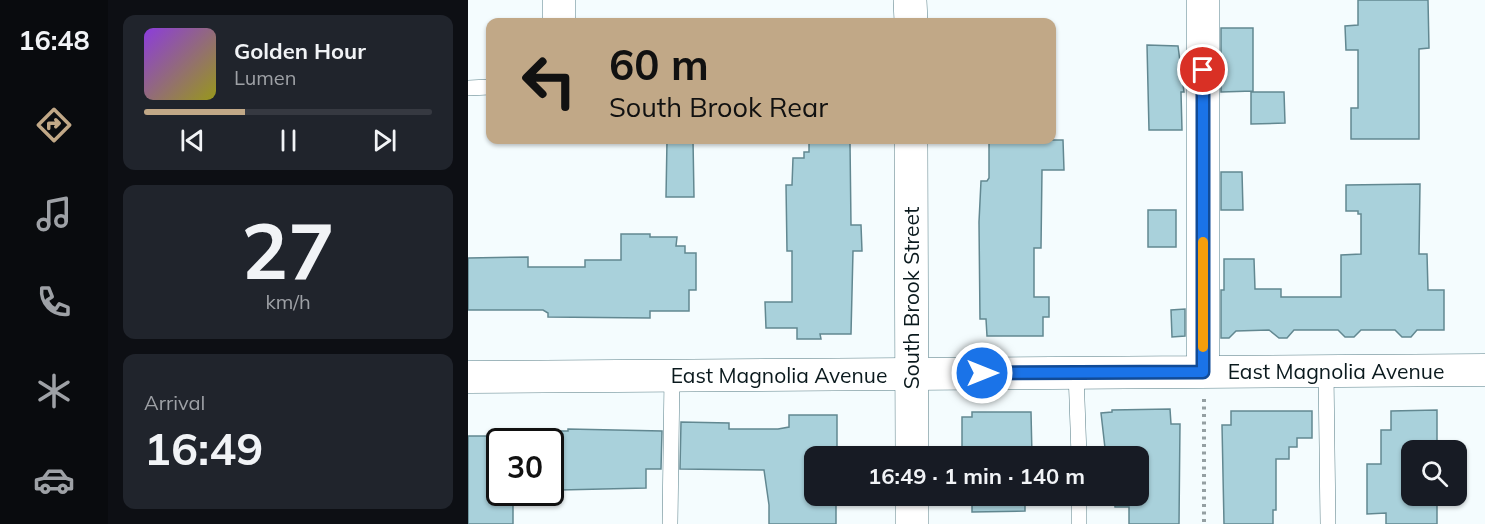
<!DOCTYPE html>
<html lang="en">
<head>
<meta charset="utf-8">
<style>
	:root { --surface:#171b24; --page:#20242c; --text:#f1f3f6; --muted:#9ea1a6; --line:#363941; --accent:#c1a887 }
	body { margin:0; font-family:Mulish,sans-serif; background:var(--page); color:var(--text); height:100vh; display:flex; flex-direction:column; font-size:22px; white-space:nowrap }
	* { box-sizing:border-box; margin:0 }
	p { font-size:20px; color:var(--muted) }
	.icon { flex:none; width:33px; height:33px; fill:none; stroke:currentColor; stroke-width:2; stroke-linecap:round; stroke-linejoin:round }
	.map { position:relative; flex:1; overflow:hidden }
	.drawer { display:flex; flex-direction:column; gap:15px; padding:15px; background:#0d0f14; width:360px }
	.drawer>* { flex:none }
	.guide { position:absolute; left:18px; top:18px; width:570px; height:126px; border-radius:12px; box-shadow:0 2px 4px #0004; background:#c1a887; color:#111; overflow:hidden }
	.fabs { position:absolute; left:933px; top:440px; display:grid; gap:12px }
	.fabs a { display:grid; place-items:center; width:66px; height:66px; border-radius:12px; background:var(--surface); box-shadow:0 2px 4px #0004; font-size:30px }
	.speed { position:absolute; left:18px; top:428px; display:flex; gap:12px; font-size:30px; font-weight:700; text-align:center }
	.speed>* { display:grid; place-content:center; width:78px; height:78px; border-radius:50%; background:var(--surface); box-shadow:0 2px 4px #0004; line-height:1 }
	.speed .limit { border:3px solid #111; border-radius:9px; background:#fff; color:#111 }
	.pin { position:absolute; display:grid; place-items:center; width:51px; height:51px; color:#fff; margin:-26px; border:3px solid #fff; border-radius:50%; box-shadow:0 2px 6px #0007 }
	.me { position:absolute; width:66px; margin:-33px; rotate:90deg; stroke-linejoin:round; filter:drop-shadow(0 0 4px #0008) }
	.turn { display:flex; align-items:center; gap:21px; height:126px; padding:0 24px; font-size:27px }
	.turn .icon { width:78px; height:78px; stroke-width:2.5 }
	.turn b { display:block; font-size:42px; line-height:51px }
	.big { font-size:45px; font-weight:700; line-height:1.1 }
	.drawer .widget { flex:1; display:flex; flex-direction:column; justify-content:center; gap:9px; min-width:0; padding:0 21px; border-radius:12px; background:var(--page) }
	.drawer .dial { align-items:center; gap:0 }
	.dial b { font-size:78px; line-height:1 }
	.song { display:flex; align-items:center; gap:18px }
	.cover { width:72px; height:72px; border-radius:9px; background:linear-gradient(135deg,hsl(270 70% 55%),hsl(60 70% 35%)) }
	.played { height:6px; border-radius:3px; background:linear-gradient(90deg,var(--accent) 35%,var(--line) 35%) }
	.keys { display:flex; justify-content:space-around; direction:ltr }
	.trip { position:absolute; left:336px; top:446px; width:345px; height:60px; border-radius:12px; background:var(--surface); box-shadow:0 2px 4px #0004; font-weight:700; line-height:60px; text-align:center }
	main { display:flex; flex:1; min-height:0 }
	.dock { display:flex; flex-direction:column; width:108px; justify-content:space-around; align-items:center; background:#090b0e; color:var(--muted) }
	.dock .icon { width:42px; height:42px }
	.dock .on { color:var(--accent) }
	.dock b { font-size:27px; color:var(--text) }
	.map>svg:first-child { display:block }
	.building { fill:#a9d1db; stroke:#628891; stroke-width:1.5 }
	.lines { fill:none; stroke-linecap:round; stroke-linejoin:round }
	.service-casing { stroke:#587e87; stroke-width:16 }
	.minor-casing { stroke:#587e87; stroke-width:33 }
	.tertiary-casing { stroke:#587e87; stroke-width:34 }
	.path { stroke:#949fa2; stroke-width:4; stroke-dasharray:3 4.5; stroke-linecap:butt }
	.service { stroke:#fff; stroke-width:15 }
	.minor { stroke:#fff; stroke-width:32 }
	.tertiary { stroke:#fff; stroke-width:33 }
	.route-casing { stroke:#114b97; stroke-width:15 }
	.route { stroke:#1a73e8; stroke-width:10 }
	.slow { stroke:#f59e0b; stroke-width:10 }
	.labels { text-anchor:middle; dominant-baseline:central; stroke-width:4.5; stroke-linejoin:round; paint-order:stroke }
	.street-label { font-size:21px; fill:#0a191d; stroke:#fff }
</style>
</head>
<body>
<main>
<nav class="dock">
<b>16:48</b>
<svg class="icon on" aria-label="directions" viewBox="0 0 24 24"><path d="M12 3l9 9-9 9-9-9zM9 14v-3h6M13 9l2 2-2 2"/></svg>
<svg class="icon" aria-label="music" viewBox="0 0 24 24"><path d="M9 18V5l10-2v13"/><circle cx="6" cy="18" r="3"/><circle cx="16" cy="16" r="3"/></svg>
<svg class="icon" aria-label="phone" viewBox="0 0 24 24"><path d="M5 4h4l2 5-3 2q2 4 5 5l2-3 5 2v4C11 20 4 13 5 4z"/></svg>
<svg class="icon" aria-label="climate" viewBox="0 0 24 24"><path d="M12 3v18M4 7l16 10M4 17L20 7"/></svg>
<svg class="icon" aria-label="car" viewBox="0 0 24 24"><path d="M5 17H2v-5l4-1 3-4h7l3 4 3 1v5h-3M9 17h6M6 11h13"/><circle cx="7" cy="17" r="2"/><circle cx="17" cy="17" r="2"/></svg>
</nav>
<section class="drawer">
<div class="widget">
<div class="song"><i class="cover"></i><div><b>Golden Hour</b><p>Lumen</p></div></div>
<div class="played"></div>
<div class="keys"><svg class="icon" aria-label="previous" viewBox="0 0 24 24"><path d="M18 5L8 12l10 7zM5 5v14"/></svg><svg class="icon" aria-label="pause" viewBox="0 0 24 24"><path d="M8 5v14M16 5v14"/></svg><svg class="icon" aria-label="next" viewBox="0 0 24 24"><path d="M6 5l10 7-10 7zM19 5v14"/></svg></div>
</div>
<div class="widget dial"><b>27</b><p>km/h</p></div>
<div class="widget"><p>Arrival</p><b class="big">16:49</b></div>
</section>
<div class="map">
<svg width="1017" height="524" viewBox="0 0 1017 524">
	<rect width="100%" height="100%" fill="#f4fcfe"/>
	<path class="building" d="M 890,0 L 960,0 L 961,48 L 951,49 L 951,139 L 883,139 L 883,108 L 890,108 L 890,50 L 878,50 L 877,26 L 890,25 Z
		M 753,28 L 785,28 L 785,91 L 753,92 Z
		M 679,45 L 710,46 L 716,92 L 713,92 L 714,130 L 681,130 Z
		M 783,92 L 816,92 L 817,123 L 783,124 Z
		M 199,140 L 225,140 L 226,197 L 198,197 Z
		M 521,140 L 595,140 L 596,170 L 574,170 L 573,248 L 566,248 L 566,297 L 581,297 L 581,317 L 575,317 L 575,336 L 519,336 L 518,319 L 512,319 L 511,222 L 513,181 L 519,181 L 521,178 Z
		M 341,142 L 382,142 L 383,225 L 393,225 L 394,251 L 385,251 L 383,334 L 352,334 L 353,339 L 329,339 L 329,328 L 298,328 L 297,302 L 324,302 L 324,251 L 319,251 L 318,185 L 324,185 L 325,158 L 336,158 L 336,152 L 341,152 Z
		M 753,172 L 774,172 L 775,210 L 753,210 Z
		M 952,184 L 951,254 L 959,254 L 960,290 L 976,290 L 976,330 L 949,330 L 943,337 L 934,337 L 927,330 L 893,330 L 886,337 L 877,337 L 870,330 L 826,330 L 819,338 L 811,338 L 801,330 L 768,331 L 761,338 L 753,338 L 753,290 L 756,290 L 756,259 L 786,259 L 787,289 L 813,289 L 813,297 L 873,297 L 873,255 L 893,254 L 893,214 L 890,214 L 890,211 L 878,211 L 878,185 Z
		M 680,210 L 708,210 L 708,247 L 680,247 Z
		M 153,234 L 182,234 L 182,237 L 209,237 L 208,246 L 217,246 L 217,253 L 228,253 L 228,290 L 221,290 L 221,311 L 182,311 L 182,318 L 80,317 L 80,313 L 75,310 L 0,310 L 0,258 L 60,257 L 60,267 L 117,267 L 117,260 L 153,260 Z
		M 717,309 L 717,336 L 704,337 L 703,310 Z
		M 702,409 L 703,424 L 712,424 L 711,524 L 661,524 L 661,507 L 647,507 L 646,495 L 670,495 L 670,456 L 644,456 L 644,448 L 637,448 L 633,413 L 644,412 L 644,410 Z
		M 969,410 L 969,445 L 944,445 L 944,495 L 969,495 L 969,524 L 918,524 L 918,513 L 899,514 L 899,464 L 913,464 L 913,430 L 923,430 L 923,411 Z
		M 763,411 L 844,411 L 844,438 L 829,438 L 829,447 L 821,447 L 821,459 L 808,459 L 808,510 L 805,510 L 805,524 L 756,524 L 754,425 L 763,425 Z
		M 504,412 L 563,412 L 564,456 L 504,456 L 504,453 L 494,453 L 494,417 L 504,417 Z
		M 321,415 L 369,415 L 369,448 L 346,448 L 346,500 L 348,504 L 368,504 L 368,524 L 301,524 L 301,505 L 296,470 L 212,469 L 213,422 L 261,423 L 261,429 L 310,429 L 321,427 Z
		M 100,429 L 194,431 L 193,469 L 178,469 L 178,488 L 92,490 L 92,487 L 82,487 L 82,431 L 100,431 Z
		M 0,436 L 32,436 L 32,492 L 45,492 L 45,524 L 0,524 Z
		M 504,495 L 557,495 L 557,511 L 504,512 Z"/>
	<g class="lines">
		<defs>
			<path id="service" d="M 0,88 L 22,87
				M 858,371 L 860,524
				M 608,372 L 611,456
				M 611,495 L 611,524
				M 202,524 L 204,375"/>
			<path id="minor" d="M 91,0 L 91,22
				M 735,371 L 735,0
				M 0,377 L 1017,370"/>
			<path id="tertiary" d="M 442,0 L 443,22
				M 443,140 L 444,456
				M 444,495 L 444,524"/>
		</defs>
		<use href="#service" class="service-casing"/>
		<use href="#minor" class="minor-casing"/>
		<use href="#tertiary" class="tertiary-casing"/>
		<path class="path" d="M 736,399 L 736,524"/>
		<use href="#service" class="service"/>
		<use href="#minor" class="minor"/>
		<use href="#tertiary" class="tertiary"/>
	</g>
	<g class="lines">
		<defs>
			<path id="route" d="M 514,373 L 735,372 L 735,70"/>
		</defs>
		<use href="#route" class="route-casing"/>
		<use href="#route" class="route"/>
		<path class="slow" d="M 735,242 L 735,347"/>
	</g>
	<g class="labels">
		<g class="street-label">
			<text transform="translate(443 298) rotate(-90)">South Brook Street</text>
			<text x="868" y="371">East Magnolia Avenue</text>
			<text x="311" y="375">East Magnolia Avenue</text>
		</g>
	</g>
</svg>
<div class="fabs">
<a><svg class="icon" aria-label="search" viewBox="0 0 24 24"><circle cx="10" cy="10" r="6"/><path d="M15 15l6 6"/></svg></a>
</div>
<div class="speed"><div class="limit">30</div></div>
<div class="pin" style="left:735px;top:70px;background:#d93025"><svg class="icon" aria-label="arrive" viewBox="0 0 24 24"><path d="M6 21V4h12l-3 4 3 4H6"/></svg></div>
<svg class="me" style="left:514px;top:373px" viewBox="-20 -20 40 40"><circle r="17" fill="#1a73e8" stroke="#fff" stroke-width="3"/><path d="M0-11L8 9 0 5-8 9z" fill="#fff"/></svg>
<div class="trip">16:49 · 1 min · 140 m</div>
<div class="guide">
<div class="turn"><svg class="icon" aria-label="left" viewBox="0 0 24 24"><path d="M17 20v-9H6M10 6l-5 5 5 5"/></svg><div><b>60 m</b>South Brook Rear</div></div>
</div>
</div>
</main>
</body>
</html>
